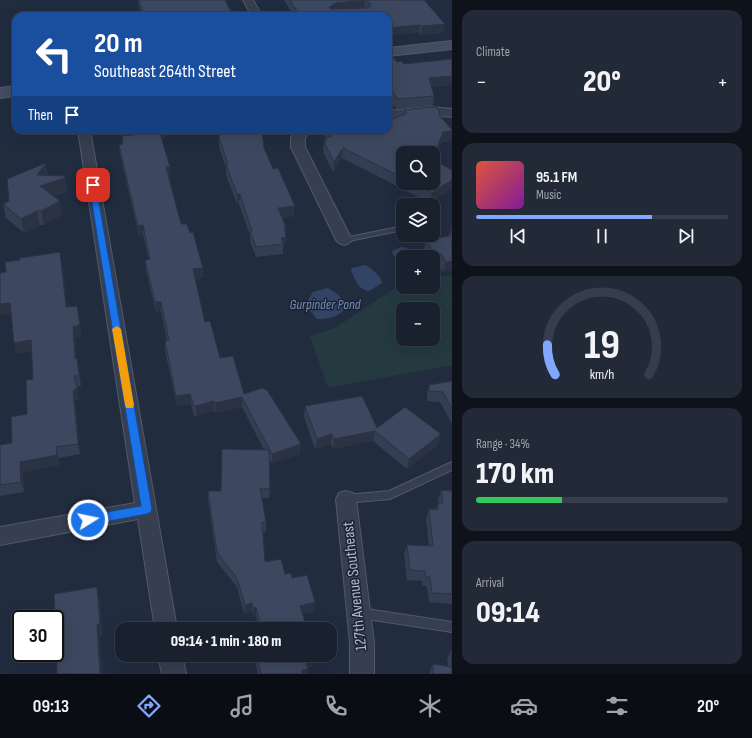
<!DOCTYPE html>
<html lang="en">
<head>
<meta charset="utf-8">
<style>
	:root { --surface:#19212f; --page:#222937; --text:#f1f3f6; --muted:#9fa3aa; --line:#373e4b; --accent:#82a7ff }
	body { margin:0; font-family:"Sofia Sans Condensed",sans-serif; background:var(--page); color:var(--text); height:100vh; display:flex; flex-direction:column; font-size:15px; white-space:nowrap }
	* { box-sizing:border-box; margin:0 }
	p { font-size:13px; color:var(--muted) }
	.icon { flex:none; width:22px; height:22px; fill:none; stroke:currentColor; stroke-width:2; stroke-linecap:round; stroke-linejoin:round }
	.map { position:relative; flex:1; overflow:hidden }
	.side { display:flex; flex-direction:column; gap:10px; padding:10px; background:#0e121a; width:300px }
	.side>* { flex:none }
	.banner { position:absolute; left:12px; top:12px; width:380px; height:122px; border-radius:12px; box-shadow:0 4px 16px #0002,0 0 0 1px var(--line); background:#1a4fa0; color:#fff; overflow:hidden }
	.buttons { position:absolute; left:396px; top:146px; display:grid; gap:8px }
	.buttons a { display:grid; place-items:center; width:44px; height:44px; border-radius:8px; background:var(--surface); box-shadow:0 4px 16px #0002,0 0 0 1px var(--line); font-size:20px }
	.speed { position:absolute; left:12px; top:610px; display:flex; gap:8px; font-size:20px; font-weight:700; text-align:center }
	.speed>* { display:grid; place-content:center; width:52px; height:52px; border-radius:50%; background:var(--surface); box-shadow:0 4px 16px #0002,0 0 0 1px var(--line); line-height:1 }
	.speed .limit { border:2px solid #111; border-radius:6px; background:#fff; color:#111 }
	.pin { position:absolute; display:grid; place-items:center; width:34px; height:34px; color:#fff; margin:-17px; border-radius:8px; box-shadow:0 2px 6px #0006 }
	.me { position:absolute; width:44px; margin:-22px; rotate:80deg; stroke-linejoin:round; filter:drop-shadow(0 0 3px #0008) }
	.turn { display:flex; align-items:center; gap:14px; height:84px; padding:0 16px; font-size:18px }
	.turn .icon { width:52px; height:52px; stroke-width:2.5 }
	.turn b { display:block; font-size:28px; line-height:34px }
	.then { display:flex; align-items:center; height:38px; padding:0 16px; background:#0003; gap:8px; font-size:15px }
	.big { font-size:30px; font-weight:800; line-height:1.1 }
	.side .widget { flex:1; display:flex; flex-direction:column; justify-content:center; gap:6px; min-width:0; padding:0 14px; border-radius:12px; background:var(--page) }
	.side .dial { align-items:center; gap:0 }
	.dial svg { height:104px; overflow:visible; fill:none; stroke:var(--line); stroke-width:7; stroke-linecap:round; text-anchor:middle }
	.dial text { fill:var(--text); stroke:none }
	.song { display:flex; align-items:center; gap:12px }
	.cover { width:48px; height:48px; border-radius:6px; background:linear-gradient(135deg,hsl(10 70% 55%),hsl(290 70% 35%)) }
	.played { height:4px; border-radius:2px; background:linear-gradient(90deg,var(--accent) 70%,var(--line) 70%) }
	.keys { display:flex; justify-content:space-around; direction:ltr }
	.heat { display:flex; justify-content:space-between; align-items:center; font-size:22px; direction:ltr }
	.charge { height:6px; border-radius:3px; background:linear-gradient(90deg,#34c759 34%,var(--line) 0) }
	.trip { position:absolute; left:115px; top:622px; width:222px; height:40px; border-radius:12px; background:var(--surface); box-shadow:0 4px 16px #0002,0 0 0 1px var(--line); font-weight:800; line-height:40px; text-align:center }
	.tab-bar { display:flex; height:64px; justify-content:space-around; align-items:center; background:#0a0d13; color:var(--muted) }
	.tab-bar .icon { width:28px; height:28px }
	.tab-bar .on { color:var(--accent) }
	.tab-bar b { font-size:18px; color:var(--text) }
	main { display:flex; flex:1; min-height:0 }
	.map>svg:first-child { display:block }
	.green { fill:#243a40; fill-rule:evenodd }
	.water { fill:#324366 }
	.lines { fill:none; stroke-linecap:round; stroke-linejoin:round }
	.lane-casing { stroke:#51596a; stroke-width:2 }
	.street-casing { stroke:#51596a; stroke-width:2 }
	.secondary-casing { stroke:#51596a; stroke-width:2 }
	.lane { fill:#363e4f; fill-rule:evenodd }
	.street { fill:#363e4f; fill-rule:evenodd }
	.secondary { fill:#434c62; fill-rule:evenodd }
	.wall { fill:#343e53; fill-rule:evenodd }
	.shaded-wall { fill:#2b3243 }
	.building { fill:#3d4860; stroke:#2b3243; fill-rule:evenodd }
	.route { fill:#1a73e8; stroke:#114b97 }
	.slow { fill:#f59e0b }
	.labels { text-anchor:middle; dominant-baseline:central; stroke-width:3; stroke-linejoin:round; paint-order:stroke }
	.water-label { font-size:14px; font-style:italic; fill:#768cb4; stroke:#1b2334 }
	.near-street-label { font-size:16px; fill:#b2b9ca; stroke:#1b2334 }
</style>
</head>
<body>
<main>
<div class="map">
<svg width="452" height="674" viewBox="0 0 452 674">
	<rect width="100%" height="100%" fill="#212c3f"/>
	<path class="green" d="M 452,275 L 452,365 L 328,388 L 310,336 L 335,328 L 403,283 L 403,287 L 433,287 L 433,277 ZM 403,309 L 433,309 L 433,339 L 403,339 Z"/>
	<path class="water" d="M 402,247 L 407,248 L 412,257 L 403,257 L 403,264 L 393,255 L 392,251 Z
		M 365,265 C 372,268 381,276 382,283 L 369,291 C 358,290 355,279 351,270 L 352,268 Z
		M 327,288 C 335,291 345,299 346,308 C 337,317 330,319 317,319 L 305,305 L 313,292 Z"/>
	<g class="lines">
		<defs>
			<path id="lane" d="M 433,219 L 439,220 L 440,221 L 439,222 L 433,223 Z
				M 403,226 L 403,230 L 344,242 L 340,240 L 344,238 Z
				M 452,462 L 452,470 L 390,499 L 346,503 L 343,502 L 341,499 L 343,496 L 346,495 L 389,491 Z
				M 360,608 L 452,622 L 452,632 L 360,618 L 356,616 L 355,613 L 356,610 Z"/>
			<path id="street" d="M 243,0 L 253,0 L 262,16 L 252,16 Z
				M 429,107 L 452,109 L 452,117 L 429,115 L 388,119 L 388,111 Z
				M 78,130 L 90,130 L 177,629 L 155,629 L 138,519 L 0,545 L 0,527 L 135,503 Z
				M 296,130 L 310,130 L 305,138 L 305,147 L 352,240 L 349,243 L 344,245 L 339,243 L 336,240 L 291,147 L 291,138 Z
				M 346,491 L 353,493 L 356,499 L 374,643 L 374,674 L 350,674 L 350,643 L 336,499 L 339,493 Z
				M 158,655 L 182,655 L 186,674 L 162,674 Z"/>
			<path id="secondary" d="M 452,41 L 452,49 L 388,56 L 388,48 Z
				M 16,86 L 16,96 L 0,98 L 0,88 Z"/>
		</defs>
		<use href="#lane" class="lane-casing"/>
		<use href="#street" class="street-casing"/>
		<use href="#secondary" class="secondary-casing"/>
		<use href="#lane" class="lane"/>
		<use href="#street" class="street"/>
		<use href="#secondary" class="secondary"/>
	</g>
	<path class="wall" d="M 138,0 L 225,0 L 233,16 L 142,16 L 139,7 Z
		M 284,0 L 424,0 L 443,33 L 420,35 L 419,33 L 388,16 L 294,16 Z
		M 388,59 L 404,64 L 452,85 L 431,87 L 434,96 L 433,106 L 396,109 L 388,97 Z
		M 405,110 L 440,116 L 452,130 L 452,135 L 451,141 L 441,142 L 434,161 L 452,170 L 430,203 L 342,158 L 333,172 L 323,152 L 324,139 L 326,138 L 326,137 L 317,130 L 388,130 L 404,114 ZM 403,153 L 433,183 L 403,183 Z
		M 139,130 L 164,130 L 165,139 L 162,139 L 171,176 L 169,177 L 181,224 L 204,278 L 195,279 L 205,322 L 220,358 L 244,394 L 300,454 L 272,463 L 269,458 L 270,489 L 269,498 L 262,498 L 266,522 L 266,531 L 263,532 L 265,562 L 292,578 L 314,612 L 302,614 L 307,629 L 259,629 L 256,616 L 253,617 L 252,612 L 244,614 L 237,587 L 217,562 L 208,501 L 208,491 L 221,491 L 264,450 L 242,407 L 215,413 L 214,411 L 196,416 L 194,416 L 191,404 L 177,406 L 165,351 L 165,341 L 167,341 L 161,312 L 156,313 L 146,270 L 145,260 L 149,259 L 143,235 L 139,236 L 120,154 L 119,145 L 122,145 L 122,136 L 141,135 Z
		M 219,130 L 264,148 L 294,216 L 282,218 L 286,227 L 285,247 L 283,247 L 283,254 L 256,257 L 250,241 L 250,235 L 239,204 L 237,204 L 226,175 L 226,168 L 219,147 Z
		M 49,175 L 64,176 L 67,192 L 54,196 L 62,215 L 44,225 L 40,225 L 24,233 L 6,218 L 3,204 L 9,201 Z
		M 452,222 L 452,270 L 443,272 L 438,264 L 434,265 L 433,264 L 433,257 L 428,257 L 424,250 L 426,240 L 449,236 Z
		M 62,263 L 67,307 L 82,336 L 75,337 L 76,359 L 79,369 L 81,386 L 76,387 L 79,399 L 75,401 L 80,454 L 59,458 L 59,465 L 23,472 L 24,492 L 0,496 L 0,445 L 12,443 L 27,414 L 33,379 L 32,351 L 16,353 L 14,343 L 11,313 L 0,315 L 0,273 Z
		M 452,381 L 452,424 L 440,402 L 427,401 L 427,395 L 429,385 Z
		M 305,406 L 377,428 L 438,445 L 407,469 L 373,441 L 333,449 L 331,444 L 315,449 L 304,417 Z
		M 441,490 L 452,491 L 452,604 L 429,602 L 427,586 L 422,586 L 422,581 L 407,580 L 404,554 L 407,545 L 429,546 L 426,519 L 429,509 L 436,509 L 438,503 L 438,500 Z
		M 451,650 L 452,674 L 429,674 L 433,664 L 448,666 L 447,659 Z
		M 253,655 L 314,655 L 315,657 L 313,666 L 307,667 L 308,669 L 307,674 L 258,674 Z"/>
	<path class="shaded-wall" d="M 365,0 L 364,9 L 329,16 L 329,7 L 336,3 Z
		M 445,24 L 443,33 L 420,35 L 422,26 Z
		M 420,25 L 419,33 L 388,36 L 388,28 Z
		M 452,76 L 452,85 L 427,87 L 429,78 Z
		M 159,130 L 164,130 L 165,139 L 159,140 Z
		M 452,131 L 451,141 L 441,142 L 433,162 L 433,158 L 443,132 Z
		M 343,148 L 342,158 L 333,172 L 334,162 Z
		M 46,163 L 49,177 L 65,178 L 67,192 L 43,200 L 37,175 Z
		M 166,167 L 170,167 L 171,176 L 167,177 Z
		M 452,180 L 452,189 L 430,203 L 432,193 Z
		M 237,194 L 240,194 L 239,204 L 237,204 Z
		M 60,201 L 62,215 L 44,225 L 41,211 Z
		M 295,206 L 294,216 L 278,218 L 278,208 Z
		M 37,211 L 40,225 L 24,233 L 21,219 Z
		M 143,225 L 143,235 L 139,236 L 138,226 Z
		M 284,227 L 286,227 L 285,237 Z
		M 286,237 L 285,247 L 283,247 L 283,244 L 281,238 Z
		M 60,252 L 62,263 L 68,318 L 66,307 Z
		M 441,254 L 438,264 L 434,265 L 436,255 Z
		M 452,261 L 452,270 L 443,272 L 446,262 Z
		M 203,268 L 204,278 L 194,279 L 193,269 Z
		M 155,302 L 161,302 L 161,312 L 156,313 Z
		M 10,303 L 13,313 L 0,315 L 0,304 Z
		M 80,325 L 82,336 L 75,337 L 77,369 L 75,359 L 73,327 Z
		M 31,340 L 34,350 L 16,353 L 14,343 Z
		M 77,358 L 79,369 L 81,386 L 79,376 Z
		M 77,388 L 79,399 L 75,401 L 80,454 L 78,444 L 73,391 Z
		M 190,394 L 191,404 L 177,406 L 176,396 Z
		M 242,397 L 242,407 L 215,413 L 215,403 Z
		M 214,401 L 214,411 L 196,416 L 196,406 Z
		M 375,431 L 373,441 L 333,449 L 334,439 Z
		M 332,434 L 331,444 L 315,449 L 317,439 Z
		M 441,434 L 438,445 L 407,469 L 409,459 Z
		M 301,444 L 300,454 L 272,463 L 272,454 Z
		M 56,447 L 59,458 L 59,465 L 23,472 L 24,492 L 21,482 L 20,462 Z
		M 97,587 L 100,600 L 103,636 L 100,637 L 102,674 L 100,674 L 97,624 Z
		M 315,602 L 314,612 L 299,615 L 300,606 Z
		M 252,603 L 252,612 L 244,614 L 245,605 Z
		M 256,607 L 256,616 L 253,617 L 253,608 Z
		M 315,657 L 313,666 L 304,668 L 305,659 Z
		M 308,669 L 307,674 L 301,674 L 302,670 Z"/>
	<path class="building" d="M 139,0 L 225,0 L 233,16 L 144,16 Z
		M 290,0 L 424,0 L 445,24 L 422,26 L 420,25 L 388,28 L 388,16 L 300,16 ZM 365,0 L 371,4 L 369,8 L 331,9 L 329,7 L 336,3 Z
		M 394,58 L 397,62 L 402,61 L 404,64 L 452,59 L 452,76 L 429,78 L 434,96 L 398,99 L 389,87 L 388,87 L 388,59 Z
		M 431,107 L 438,108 L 440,116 L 452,130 L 452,131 L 443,132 L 433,158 L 433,153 L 403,153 L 403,178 L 343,148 L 334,162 L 324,142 L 327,141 L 324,139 L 332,136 L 326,132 L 329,130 L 388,130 L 388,121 L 407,113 L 405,110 Z
		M 142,130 L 160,130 L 159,130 L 170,167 L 166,167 L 181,224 L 187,224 L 190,233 L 193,232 L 203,268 L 193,269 L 205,322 L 210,321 L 220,358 L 233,356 L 244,394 L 262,388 L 267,390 L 301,444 L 272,454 L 242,397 L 215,403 L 214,401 L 196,406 L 194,406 L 190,394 L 176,396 L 165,341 L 169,340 L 161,302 L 155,302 L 145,260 L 150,259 L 143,225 L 138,226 L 119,145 L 123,144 L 122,136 L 143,134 Z
		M 219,130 L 262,130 L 264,148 L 273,169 L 278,168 L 295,206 L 278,208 L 286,227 L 284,227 L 286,237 L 281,238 L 283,244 L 256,247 L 250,231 L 252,231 L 240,194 L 237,194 L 226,165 L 228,164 L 219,137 Z
		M 433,160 L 452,170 L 452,180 L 432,193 L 412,183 L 433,183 Z
		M 46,163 L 37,175 L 64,176 L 65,178 L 40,186 L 60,201 L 41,211 L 37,211 L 21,219 L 3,204 L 9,201 L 7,179 Z
		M 452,224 L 452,261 L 446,262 L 441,254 L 436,255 L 426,240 L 450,236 Z
		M 60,252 L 66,307 L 77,306 L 80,325 L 73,327 L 75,359 L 77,358 L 79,376 L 74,376 L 77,388 L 73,391 L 78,444 L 56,447 L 57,455 L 20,462 L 21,482 L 0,485 L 0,445 L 12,443 L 11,417 L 27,414 L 26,380 L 33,379 L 31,340 L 14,343 L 10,303 L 0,304 L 0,273 L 6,272 L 5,262 L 20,260 L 20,258 Z
		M 452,381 L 452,409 L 443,392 L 429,391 L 429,385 Z
		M 362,396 L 377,428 L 405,407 L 441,434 L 409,459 L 375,431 L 334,439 L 332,434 L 317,439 L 305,406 Z
		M 222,449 L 269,450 L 270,489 L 260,488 L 266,522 L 262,522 L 265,562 L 281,559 L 285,574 L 291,573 L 292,578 L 307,575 L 315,602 L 300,606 L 307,629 L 262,629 L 256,607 L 253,608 L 252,603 L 245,605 L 237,578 L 217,552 L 208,491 L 221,491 Z
		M 441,490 L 452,491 L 452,594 L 432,593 L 430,577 L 425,576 L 425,571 L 410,570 L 407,545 L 433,546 L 429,509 L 438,510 L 438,503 L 443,503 Z
		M 97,587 L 100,624 L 97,624 L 100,674 L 57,674 L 54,594 Z
		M 451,650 L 452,650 L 452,674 L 433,674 L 433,664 L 452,667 Z
		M 256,655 L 314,655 L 315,657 L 305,659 L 308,669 L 302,670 L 303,674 L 261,674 Z"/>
	<path class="route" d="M 93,182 L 96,185 L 152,509 L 151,512 L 147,514 L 88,525 L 84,523 L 83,520 L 84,516 L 141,506 L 89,185 Z"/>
	<path class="slow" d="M 117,326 L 121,329 L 134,405 L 133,408 L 126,408 L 125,405 L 112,329 Z"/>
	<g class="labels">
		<g class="water-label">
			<text x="325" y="304">Gurpinder Pond</text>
		</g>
		<g class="near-street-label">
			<text transform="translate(355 586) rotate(-96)">127th Avenue Southeast</text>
		</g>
	</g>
</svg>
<div class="buttons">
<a><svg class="icon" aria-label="search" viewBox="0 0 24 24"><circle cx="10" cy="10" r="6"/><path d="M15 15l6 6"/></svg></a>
<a><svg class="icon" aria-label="layers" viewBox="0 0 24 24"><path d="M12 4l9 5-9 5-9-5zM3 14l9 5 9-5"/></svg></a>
<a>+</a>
<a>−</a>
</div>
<div class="speed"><div class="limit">30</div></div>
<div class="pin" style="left:93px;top:185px;background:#d93025"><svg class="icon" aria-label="arrive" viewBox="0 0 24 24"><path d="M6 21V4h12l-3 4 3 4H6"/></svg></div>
<svg class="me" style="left:88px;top:520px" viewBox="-20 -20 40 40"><circle r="17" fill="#1a73e8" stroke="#fff" stroke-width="3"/><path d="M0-11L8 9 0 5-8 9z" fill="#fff"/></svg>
<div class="trip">09:14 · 1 min · 180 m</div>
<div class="banner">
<div class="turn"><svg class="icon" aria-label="left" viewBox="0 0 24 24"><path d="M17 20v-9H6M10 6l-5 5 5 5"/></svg><div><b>20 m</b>Southeast 264th Street</div></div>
<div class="then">Then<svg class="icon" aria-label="arrive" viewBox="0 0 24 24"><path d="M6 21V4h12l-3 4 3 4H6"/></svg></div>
</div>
</div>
<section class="side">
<div class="widget"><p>Climate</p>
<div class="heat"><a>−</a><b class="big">20°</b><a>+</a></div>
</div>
<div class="widget">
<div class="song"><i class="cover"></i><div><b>95.1 FM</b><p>Music</p></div></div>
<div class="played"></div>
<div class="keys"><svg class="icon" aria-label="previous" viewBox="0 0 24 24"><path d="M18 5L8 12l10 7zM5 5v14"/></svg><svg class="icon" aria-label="pause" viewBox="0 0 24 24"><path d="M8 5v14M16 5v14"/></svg><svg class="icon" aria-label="next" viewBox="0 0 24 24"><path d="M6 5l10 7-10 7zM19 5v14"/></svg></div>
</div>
<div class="widget dial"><svg viewBox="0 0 100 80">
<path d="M14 69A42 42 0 1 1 86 69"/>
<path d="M14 69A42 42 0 0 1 8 46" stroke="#82a7ff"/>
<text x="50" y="56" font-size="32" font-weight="700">19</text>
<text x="50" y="72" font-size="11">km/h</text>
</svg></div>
<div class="widget"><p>Range · 34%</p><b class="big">170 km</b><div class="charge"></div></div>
<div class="widget"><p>Arrival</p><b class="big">09:14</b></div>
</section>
</main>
<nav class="tab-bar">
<b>09:13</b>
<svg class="icon on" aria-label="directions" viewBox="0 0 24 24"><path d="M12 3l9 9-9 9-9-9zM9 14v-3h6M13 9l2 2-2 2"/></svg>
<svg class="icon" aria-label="music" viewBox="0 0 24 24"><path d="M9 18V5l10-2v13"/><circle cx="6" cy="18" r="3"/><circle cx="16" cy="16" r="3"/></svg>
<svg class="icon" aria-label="phone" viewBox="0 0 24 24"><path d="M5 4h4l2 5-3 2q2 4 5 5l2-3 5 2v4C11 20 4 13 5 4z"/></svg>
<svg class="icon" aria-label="climate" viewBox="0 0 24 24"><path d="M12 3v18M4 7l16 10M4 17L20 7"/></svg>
<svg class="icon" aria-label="car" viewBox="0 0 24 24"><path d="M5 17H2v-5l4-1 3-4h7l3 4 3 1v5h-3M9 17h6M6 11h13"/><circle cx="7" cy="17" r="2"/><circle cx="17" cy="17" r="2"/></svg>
<svg class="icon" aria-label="filters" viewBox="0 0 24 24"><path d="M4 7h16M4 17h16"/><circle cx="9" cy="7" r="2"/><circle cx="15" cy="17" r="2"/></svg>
<b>20°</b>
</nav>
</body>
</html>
